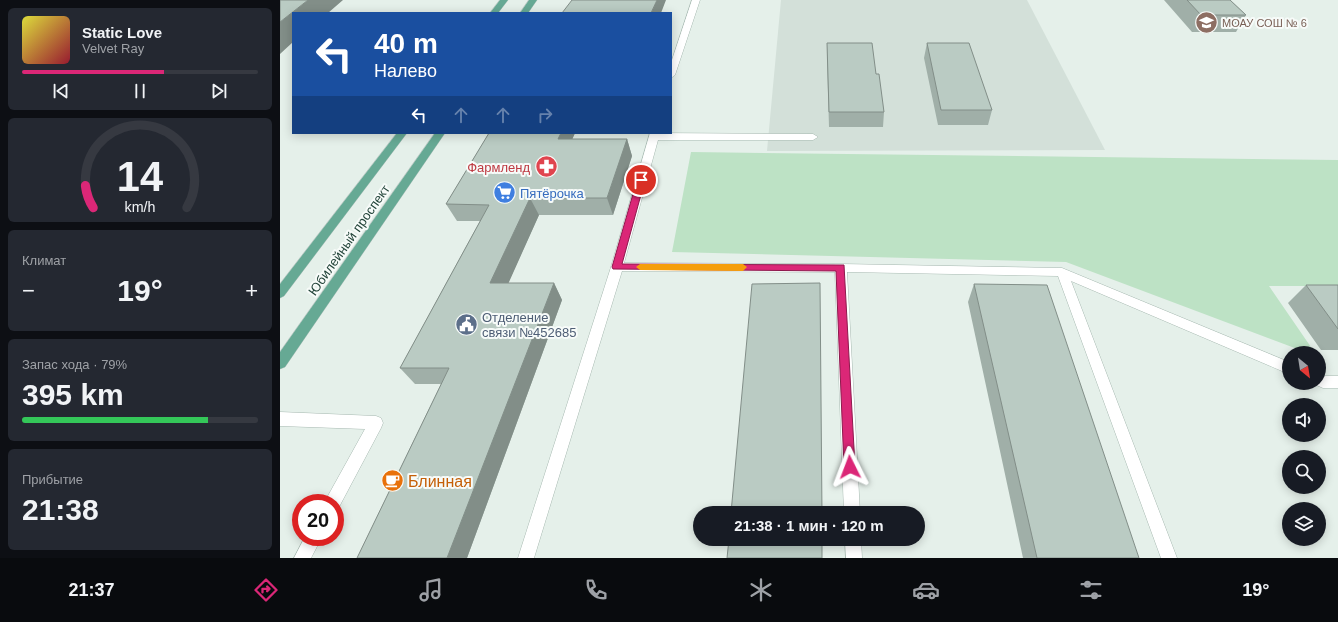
<!DOCTYPE html>
<html lang="ru">
<head>
<meta charset="utf-8">
<style>
	:root { --surface:#171b24; --page:#242831; --text:#f1f3f6; --muted:#9ea1a6; --line:#363941; --accent:#db2777 }
	body { margin:0; font-family:Arial,sans-serif; background:var(--page); color:var(--text); height:100vh; display:flex; flex-direction:column; font-size:15px; white-space:nowrap }
	* { box-sizing:border-box; margin:0 }
	p { font-size:13px; color:var(--muted) }
	.icon { flex:none; width:22px; height:22px; fill:none; stroke:currentColor; stroke-width:2; stroke-linecap:round; stroke-linejoin:round }
	.map { position:relative; flex:1; overflow:hidden }
	.panel { display:flex; flex-direction:column; gap:8px; padding:8px; background:#0d0f14; width:280px }
	.panel>* { flex:none }
	.top-card { position:absolute; left:12px; top:12px; width:380px; height:122px; border-radius:0px; box-shadow:0 2px 10px #0003; background:#1a4fa0; color:#fff; overflow:hidden }
	.needle { width:26px; rotate:150deg }
	.buttons { position:absolute; left:1002px; top:346px; display:grid; gap:8px }
	.buttons a { display:grid; place-items:center; width:44px; height:44px; border-radius:50%; background:var(--surface); box-shadow:0 2px 10px #0003; font-size:20px }
	.speed { position:absolute; left:12px; top:494px; display:flex; gap:8px; font-size:20px; font-weight:700; text-align:center }
	.speed>* { display:grid; place-content:center; width:52px; height:52px; border-radius:50%; background:var(--surface); box-shadow:0 2px 10px #0003; line-height:1 }
	.speed .limit { border:6px solid #d22; background:#fff; color:#111 }
	.pin { position:absolute; display:grid; place-items:center; width:34px; height:34px; color:#fff; margin:-17px; border:2px solid #fff; border-radius:50%; box-shadow:0 1px 4px #0007 }
	.me { position:absolute; width:44px; margin:-22px; rotate:357deg; stroke-linejoin:round; filter:drop-shadow(0 0 3px #0008) }
	.turn { display:flex; align-items:center; gap:14px; height:84px; padding:0 16px; font-size:18px }
	.turn .icon { width:52px; height:52px; stroke-width:2.5 }
	.turn b { display:block; font-size:28px; line-height:34px }
	.lanes { display:flex; align-items:center; height:38px; padding:0 16px; background:#0003; justify-content:center; gap:20px; direction:ltr }
	.lanes .off { opacity:.35 }
	.big { font-size:30px; font-weight:700; line-height:1.1 }
	.panel .widget { flex:1; display:flex; flex-direction:column; justify-content:center; gap:6px; min-width:0; padding:0 14px; border-radius:6px; background:var(--page) }
	.panel .dial { align-items:center; gap:0 }
	.dial svg { height:104px; overflow:visible; fill:none; stroke:var(--line); stroke-width:7; stroke-linecap:round; text-anchor:middle }
	.dial text { fill:var(--text); stroke:none }
	.song { display:flex; align-items:center; gap:12px }
	.cover { width:48px; height:48px; border-radius:6px; background:linear-gradient(135deg,hsl(60 70% 55%),hsl(350 70% 35%)) }
	.played { height:4px; border-radius:2px; background:linear-gradient(90deg,var(--accent) 60%,var(--line) 60%) }
	.keys { display:flex; justify-content:space-around; direction:ltr }
	.heat { display:flex; justify-content:space-between; align-items:center; font-size:22px; direction:ltr }
	.charge { height:6px; border-radius:3px; background:linear-gradient(90deg,#34c759 79%,var(--line) 0) }
	.trip { position:absolute; left:413px; top:506px; width:232px; height:40px; border-radius:20px; background:var(--surface); box-shadow:0 2px 10px #0003; font-weight:700; line-height:40px; text-align:center }
	.menu { display:flex; height:64px; justify-content:space-around; align-items:center; background:#090b0e; color:var(--muted) }
	.menu .icon { width:28px; height:28px }
	.menu .selected { color:var(--accent) }
	.menu b { font-size:18px; color:var(--text) }
	main { display:flex; flex:1; min-height:0 }
	.map>svg:first-child { display:block }
	.built { fill:#d3e0d9 }
	.green { fill:#bde2c5 }
	.lines { fill:none; stroke-linecap:round; stroke-linejoin:round }
	.minor-casing { stroke:#a7b9b1; stroke-width:1 }
	.major-casing { stroke:#c1cbc8; stroke-width:1 }
	.minor { fill:#fff; fill-rule:evenodd }
	.major { fill:#66a994; fill-rule:evenodd }
	.wall { fill:#a0afa8 }
	.shaded-wall { fill:#828e88 }
	.building { fill:#bacbc3; stroke:#828e88 }
	.route { fill:#db2777; stroke:#8e194d }
	.slow { fill:#f59e0b }
	.labels { text-anchor:middle; dominant-baseline:central; stroke-width:4; stroke-linejoin:round; paint-order:stroke }
	.far-education-label { font-size:11px; fill:#785e54; stroke:#f7fbf9; text-anchor:start }
	.health-label { font-size:13px; fill:#be3a42; stroke:#f7fbf9; text-anchor:end }
	.shop-label { font-size:13px; fill:#366cbe; stroke:#f7fbf9; text-anchor:start }
	.street-label { font-size:13px; fill:#224439; stroke:#f7fbf9 }
	.service-label { font-size:13px; fill:#4e5e75; stroke:#f7fbf9; text-anchor:start }
	.near-food-label { font-size:16px; fill:#c56008; stroke:#f7fbf9; text-anchor:start }
</style>
</head>
<body>
<main>
<section class="panel">
<div class="widget">
<div class="song"><i class="cover"></i><div><b>Static Love</b><p>Velvet Ray</p></div></div>
<div class="played"></div>
<div class="keys"><svg class="icon" aria-label="previous" viewBox="0 0 24 24"><path d="M18 5L8 12l10 7zM5 5v14"/></svg><svg class="icon" aria-label="pause" viewBox="0 0 24 24"><path d="M8 5v14M16 5v14"/></svg><svg class="icon" aria-label="next" viewBox="0 0 24 24"><path d="M6 5l10 7-10 7zM19 5v14"/></svg></div>
</div>
<div class="widget dial"><svg viewBox="0 0 100 80">
<path d="M14 69A42 42 0 1 1 86 69"/>
<path d="M14 69A42 42 0 0 1 8 52" stroke="#db2777"/>
<text x="50" y="56" font-size="32" font-weight="700">14</text>
<text x="50" y="72" font-size="11">km/h</text>
</svg></div>
<div class="widget"><p>Климат</p>
<div class="heat"><a>−</a><b class="big">19°</b><a>+</a></div>
</div>
<div class="widget"><p>Запас хода · 79%</p><b class="big">395 km</b><div class="charge"></div></div>
<div class="widget"><p>Прибытие</p><b class="big">21:38</b></div>
</section>
<div class="map">
<svg width="1058" height="558" viewBox="0 0 1058 558">
	<rect width="100%" height="100%" fill="#e5f0ea"/>
	<path class="built" d="M 501,0 L 747,0 L 825,150 L 487,151 Z"/>
	<path class="green" d="M 411,152 L 1058,160 L 1058,286 L 989,286 L 1035,353 L 1028,353 L 786,262 L 392,252 Z"/>
	<g class="lines">
		<defs>
			<path id="minor" d="M 412,0 L 420,0 L 395,75 L 391,78 L 391,63 Z
				M 370,133 L 533,134 L 538,137 L 533,140 L 378,140 L 344,263 L 561,264 L 782,268 L 1009,362 L 1009,374 L 791,281 L 897,558 L 881,558 L 778,276 L 567,272 L 580,513 L 564,513 L 555,272 L 342,271 L 254,558 L 238,558 L 331,267 Z
				M 1039,374 L 1044,376 L 1058,376 L 1058,388 L 1043,388 L 1034,384 L 1034,383 L 1039,383 Z
				M 0,412 L 96,416 L 101,418 L 103,423 L 101,428 L 58,509 L 55,510 L 55,503 L 44,503 L 85,429 L 0,426 Z
				M 25,537 L 42,537 L 31,558 L 14,558 Z
				M 565,539 L 581,539 L 582,558 L 566,558 Z"/>
			<path id="major" d="M 220,0 L 228,0 L 218,13 L 210,13 Z
				M 249,0 L 257,0 L 248,13 L 240,13 Z
				M 117,133 L 127,133 L 4,296 L 0,298 L 0,284 Z
				M 155,133 L 165,133 L 5,367 L 0,369 L 0,352 Z"/>
		</defs>
		<use href="#minor" class="minor-casing"/>
		<use href="#major" class="major-casing"/>
		<use href="#minor" class="minor"/>
		<use href="#major" class="major"/>
	</g>
	<path class="wall" d="M 884,0 L 950,0 L 966,15 L 956,32 L 912,32 Z
		M 547,43 L 596,74 L 604,112 L 603,127 L 549,127 L 547,58 Z
		M 647,43 L 712,110 L 708,125 L 658,125 L 644,58 Z
		M 209,133 L 295,133 L 292,139 L 347,139 L 352,156 L 333,215 L 259,215 L 228,283 L 274,283 L 282,300 L 187,558 L 77,558 L 161,384 L 135,384 L 120,368 L 200,221 L 177,221 L 166,204 Z
		M 694,284 L 859,558 L 743,558 L 688,302 Z
		M 1026,285 L 1058,285 L 1058,350 L 1041,350 L 1008,303 Z"/>
	<path class="shaded-wall" d="M 28,0 L 63,0 L 48,13 L 13,13 L 13,42 L 0,54 L 0,22 Z
		M 377,0 L 386,0 L 381,13 L 371,13 Z
		M 281,133 L 295,133 L 285,156 L 278,139 Z
		M 347,139 L 352,156 L 333,215 L 327,198 Z
		M 250,198 L 259,215 L 221,300 L 210,283 Z
		M 274,283 L 282,300 L 187,558 L 167,558 Z"/>
	<path class="building" d="M 0,0 L 28,0 L 0,22 Z
		M 292,0 L 377,0 L 371,13 L 282,13 Z
		M 907,0 L 950,0 L 966,15 L 921,15 Z
		M 547,43 L 592,43 L 596,74 L 599,74 L 604,112 L 549,112 Z
		M 647,43 L 689,43 L 712,110 L 661,110 Z
		M 209,133 L 281,133 L 278,139 L 347,139 L 327,198 L 250,198 L 210,283 L 274,283 L 167,558 L 77,558 L 169,368 L 120,368 L 209,205 L 166,204 Z
		M 540,283 L 542,513 L 451,513 L 472,284 Z
		M 694,284 L 767,285 L 859,558 L 757,558 Z
		M 1026,285 L 1058,285 L 1058,329 Z
		M 449,539 L 542,539 L 542,558 L 447,558 Z"/>
	<path class="route" d="M 361,178 L 365,180 L 342,264 L 564,265 L 575,467 L 574,471 L 570,473 L 565,471 L 564,467 L 556,271 L 333,269 L 332,267 L 357,180 Z"/>
	<path class="slow" d="M 360,264 L 463,264 L 467,267 L 463,271 L 360,270 L 356,267 Z"/>
	<defs>
		<symbol id="school-disc" viewBox="-11 -11 22 22"><circle r="9.5" fill="#8d6e63" stroke="#f7fbf9"/><path d="M0-5L7-2L0 1L-7-2ZM-4 1L0 2.5L4 1V4Q0 6-4 4Z" fill="#fff"/></symbol>
		<symbol id="pharmacy-disc" viewBox="-11 -11 22 22"><circle r="9.5" fill="#e0444e" stroke="#f7fbf9"/><path d="M-2-6h4v4h4v4h-4v4h-4v-4h-4v-4h4Z" fill="#fff"/></symbol>
		<symbol id="supermarket-disc" viewBox="-11 -11 22 22"><circle r="9.5" fill="#3f7fe0" stroke="#f7fbf9"/><path d="M-6-5.5h2.5l.6 2H6L4.5 2H-2.5L-4.4-4H-6ZM-1.5 3.2a1.3 1.3 0 1 0 .1 0ZM3 3.2a1.3 1.3 0 1 0 .1 0Z" fill="#fff"/></symbol>
		<symbol id="civic-disc" viewBox="-11 -11 22 22"><circle r="9.5" fill="#5c6f8a" stroke="#f7fbf9"/><path d="M-.6-6.5H3V-4.5H.6V-3L4-1V1h2V6H-6V1h2V-1L-.6-3ZM-1.2 2.5V6h2.4V2.5Z" fill="#fff"/></symbol>
		<symbol id="cafe-disc" viewBox="-11 -11 22 22"><circle r="9.5" fill="#e8710a" stroke="#f7fbf9"/><path d="M-5.5-4.5H6V0H3Q3 3.5 0 3.5H-2.5Q-5.5 3.5-5.5 0ZM3-3.2v2h1.7v-2ZM-6 4.5H4V6H-6Z" fill="#fff"/></symbol>
	</defs>
	<g fill-rule="evenodd">
		<use href="#school-disc" x="914" y="10" width="25" height="25"/>
		<use href="#pharmacy-disc" x="254" y="154" width="25" height="25"/>
		<use href="#supermarket-disc" x="212" y="180" width="25" height="25"/>
		<use href="#civic-disc" x="174" y="312" width="25" height="25"/>
		<use href="#cafe-disc" x="100" y="468" width="25" height="25"/>
	</g>
	<g class="labels">
		<g class="far-education-label">
			<text x="942" y="23">МОАУ СОШ № 6</text>
		</g>
		<g class="health-label">
			<text x="250" y="167">Фармленд</text>
		</g>
		<g class="shop-label">
			<text x="240" y="193">Пятёрочка</text>
		</g>
		<g class="street-label">
			<text transform="translate(69 240) rotate(-55)">Юбилейный проспект</text>
		</g>
		<g class="service-label">
			<text x="202" y="317">Отделение<tspan x="202" dy="15">связи №452685</tspan></text>
		</g>
		<g class="near-food-label">
			<text x="128" y="481">Блинная</text>
		</g>
	</g>
</svg>
<div class="buttons">
<a><svg class="needle" viewBox="-14 -14 28 28"><path d="M0-13l5 13h-10z" fill="#e53935"/><path d="M0 13l5-13h-10z" fill="#9ea1a6"/></svg></a>
<a><svg class="icon" aria-label="sound" viewBox="0 0 24 24"><path d="M4 9h4l5-4v14l-5-4H4zM17 9q2 3 0 6"/></svg></a>
<a><svg class="icon" aria-label="search" viewBox="0 0 24 24"><circle cx="10" cy="10" r="6"/><path d="M15 15l6 6"/></svg></a>
<a><svg class="icon" aria-label="layers" viewBox="0 0 24 24"><path d="M12 4l9 5-9 5-9-5zM3 14l9 5 9-5"/></svg></a>
</div>
<div class="speed"><div class="limit">20</div></div>
<div class="pin" style="left:361px;top:180px;background:#d93025"><svg class="icon" aria-label="arrive" viewBox="0 0 24 24"><path d="M6 21V4h12l-3 4 3 4H6"/></svg></div>
<svg class="me" style="left:570px;top:467px" viewBox="-20 -20 40 40"><path d="M0-17L14 15 0 8-14 15z" fill="#db2777" stroke="#fff" stroke-width="4"/></svg>
<div class="trip">21:38 · 1 мин · 120 m</div>
<div class="top-card">
<div class="turn"><svg class="icon" aria-label="left" viewBox="0 0 24 24"><path d="M17 20v-9H6M10 6l-5 5 5 5"/></svg><div><b>40 m</b>Налево</div></div>
<div class="lanes"><svg class="icon" aria-label="left" viewBox="0 0 24 24"><path d="M17 20v-9H6M10 6l-5 5 5 5"/></svg><svg class="icon off" aria-label="ahead" viewBox="0 0 24 24"><path d="M12 20V5M6 11l6-6 6 6"/></svg><svg class="icon off" aria-label="ahead" viewBox="0 0 24 24"><path d="M12 20V5M6 11l6-6 6 6"/></svg><svg class="icon off" aria-label="right" viewBox="0 0 24 24"><path d="M7 20v-9h11M14 6l5 5-5 5"/></svg></div>
</div>
</div>
</main>
<nav class="menu">
<b>21:37</b>
<svg class="icon selected" aria-label="directions" viewBox="0 0 24 24"><path d="M12 3l9 9-9 9-9-9zM9 14v-3h6M13 9l2 2-2 2"/></svg>
<svg class="icon" aria-label="music" viewBox="0 0 24 24"><path d="M9 18V5l10-2v13"/><circle cx="6" cy="18" r="3"/><circle cx="16" cy="16" r="3"/></svg>
<svg class="icon" aria-label="phone" viewBox="0 0 24 24"><path d="M5 4h4l2 5-3 2q2 4 5 5l2-3 5 2v4C11 20 4 13 5 4z"/></svg>
<svg class="icon" aria-label="climate" viewBox="0 0 24 24"><path d="M12 3v18M4 7l16 10M4 17L20 7"/></svg>
<svg class="icon" aria-label="car" viewBox="0 0 24 24"><path d="M5 17H2v-5l4-1 3-4h7l3 4 3 1v5h-3M9 17h6M6 11h13"/><circle cx="7" cy="17" r="2"/><circle cx="17" cy="17" r="2"/></svg>
<svg class="icon" aria-label="filters" viewBox="0 0 24 24"><path d="M4 7h16M4 17h16"/><circle cx="9" cy="7" r="2"/><circle cx="15" cy="17" r="2"/></svg>
<b>19°</b>
</nav>
</body>
</html>
